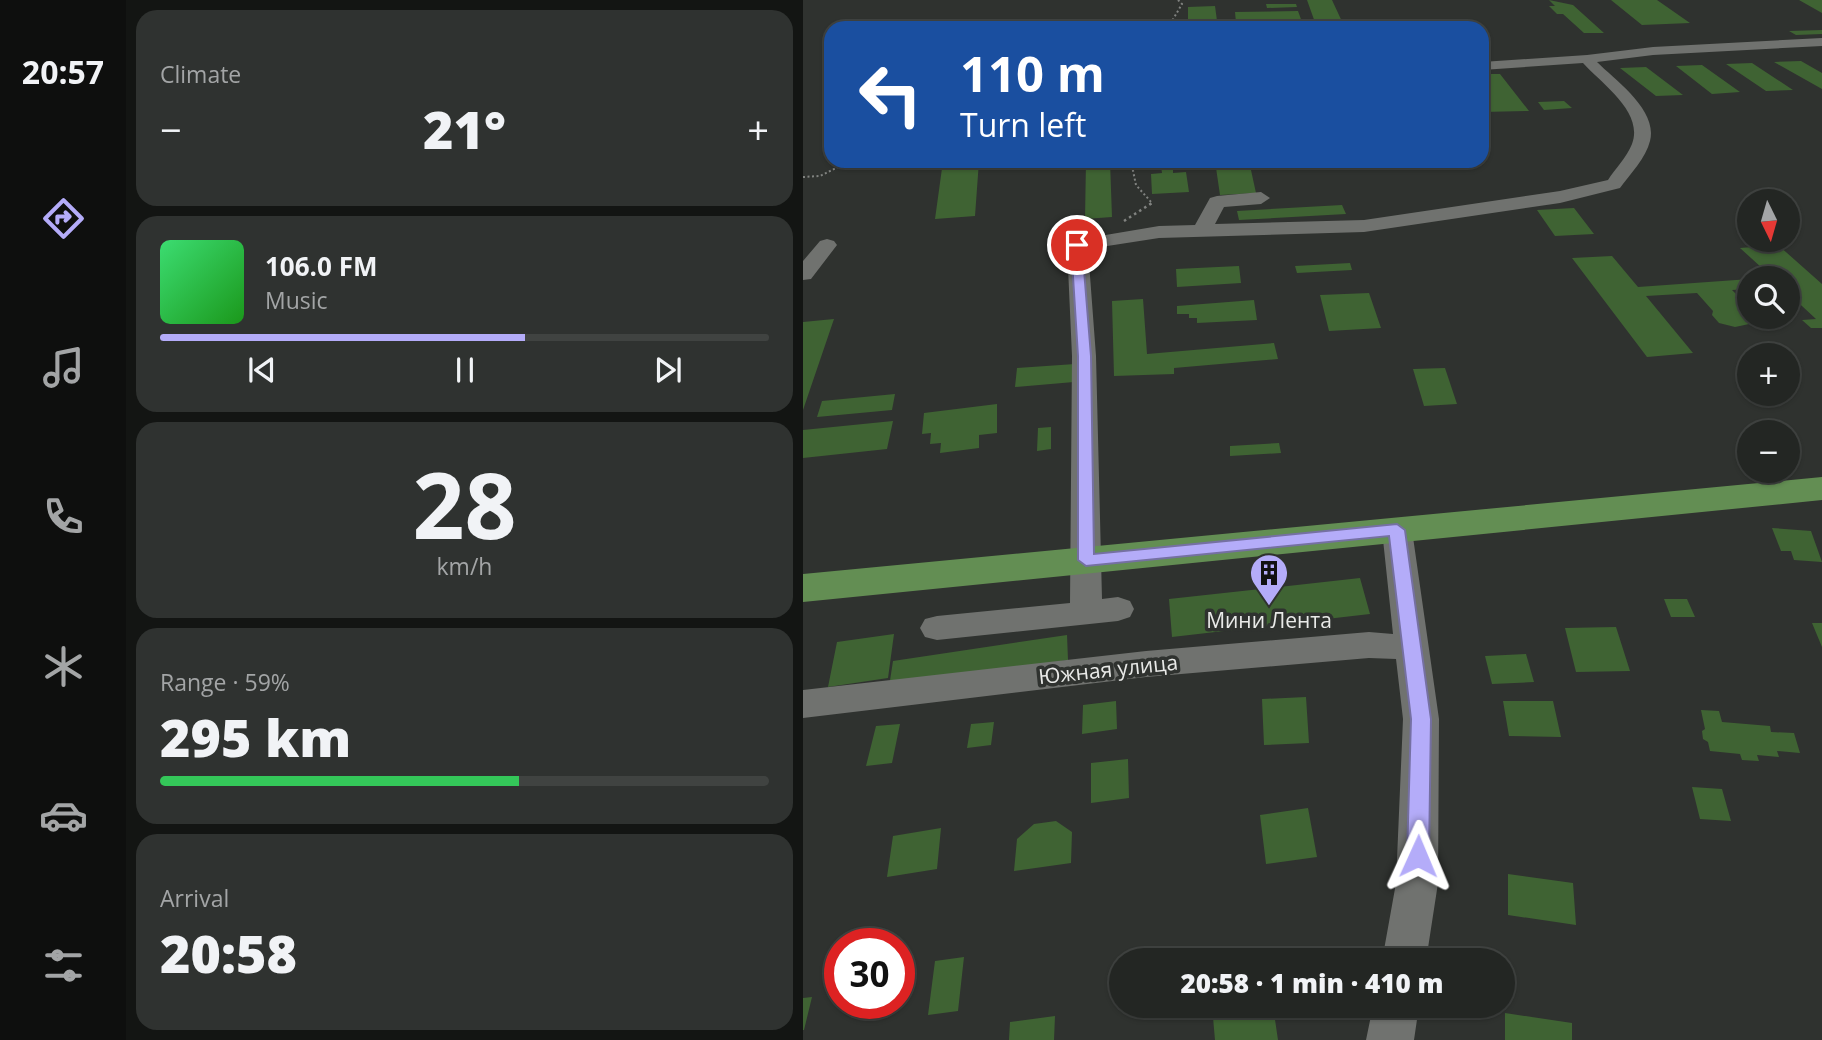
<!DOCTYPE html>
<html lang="en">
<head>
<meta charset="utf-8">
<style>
	:root { --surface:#232623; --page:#2f3230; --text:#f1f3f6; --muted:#a3a5a6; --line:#404341; --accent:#b4acf9 }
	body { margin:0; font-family:"Open Sans",sans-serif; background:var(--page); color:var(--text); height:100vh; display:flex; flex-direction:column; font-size:26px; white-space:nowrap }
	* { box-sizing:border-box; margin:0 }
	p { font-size:23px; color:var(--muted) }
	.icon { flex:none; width:38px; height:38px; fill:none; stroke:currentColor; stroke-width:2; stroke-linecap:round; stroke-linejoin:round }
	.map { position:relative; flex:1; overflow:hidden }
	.side { display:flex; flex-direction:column; gap:10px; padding:10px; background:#131513; width:677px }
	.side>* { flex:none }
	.hud { position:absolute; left:21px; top:21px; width:665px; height:147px; border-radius:21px; box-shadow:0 2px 5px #0004,0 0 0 2px var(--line); background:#1a4fa0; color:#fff; overflow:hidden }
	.needle { width:46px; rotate:175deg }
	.buttons { position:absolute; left:934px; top:189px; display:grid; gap:14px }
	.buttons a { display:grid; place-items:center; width:63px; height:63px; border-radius:50%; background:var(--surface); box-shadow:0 2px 5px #0004,0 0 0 2px var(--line); font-size:35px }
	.speed { position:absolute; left:21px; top:928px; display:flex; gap:14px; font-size:35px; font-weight:700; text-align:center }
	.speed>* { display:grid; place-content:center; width:91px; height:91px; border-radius:50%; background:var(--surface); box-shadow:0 2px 5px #0004,0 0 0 2px var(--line); line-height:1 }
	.speed .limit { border:10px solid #d22; background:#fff; color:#111 }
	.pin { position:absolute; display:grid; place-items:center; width:60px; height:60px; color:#fff; margin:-30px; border:4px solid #fff; border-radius:50%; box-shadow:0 2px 7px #0007 }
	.me { position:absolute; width:77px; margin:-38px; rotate:1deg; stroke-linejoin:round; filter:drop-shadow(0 0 5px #0008) }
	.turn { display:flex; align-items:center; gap:24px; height:147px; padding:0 21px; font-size:32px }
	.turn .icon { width:91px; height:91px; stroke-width:2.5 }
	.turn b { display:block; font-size:49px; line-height:60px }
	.big { font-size:52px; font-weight:800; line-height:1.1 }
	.side .card { flex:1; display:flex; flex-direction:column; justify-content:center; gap:10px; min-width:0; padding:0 24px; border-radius:21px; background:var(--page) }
	.side .dial { align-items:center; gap:0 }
	.dial b { font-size:91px; line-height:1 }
	.song { display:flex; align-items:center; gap:21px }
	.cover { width:84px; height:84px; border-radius:10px; background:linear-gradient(135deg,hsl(140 70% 55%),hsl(120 70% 35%)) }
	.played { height:7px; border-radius:4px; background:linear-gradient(90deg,var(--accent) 60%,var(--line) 60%) }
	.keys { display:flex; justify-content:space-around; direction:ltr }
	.heat { display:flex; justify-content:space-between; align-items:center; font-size:38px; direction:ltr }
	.charge { height:10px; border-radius:5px; background:linear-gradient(90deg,#34c759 59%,var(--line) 0) }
	.trip { position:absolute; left:306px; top:948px; width:406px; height:70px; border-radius:35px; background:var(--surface); box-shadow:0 2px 5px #0004,0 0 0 2px var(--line); font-weight:800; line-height:70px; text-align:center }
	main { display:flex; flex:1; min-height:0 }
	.dock { display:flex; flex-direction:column; width:126px; justify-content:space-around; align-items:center; background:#0e0f0e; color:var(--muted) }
	.dock .icon { width:49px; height:49px }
	.dock .on { color:var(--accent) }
	.dock b { font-size:32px; color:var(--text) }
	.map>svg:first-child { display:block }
	.building { fill:#3f6333 }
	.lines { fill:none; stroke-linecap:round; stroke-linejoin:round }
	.path-far1 { stroke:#818380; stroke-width:2; stroke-dasharray:2 2.5; stroke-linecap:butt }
	.path { stroke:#818380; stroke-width:2.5; stroke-dasharray:2.5 3.5; stroke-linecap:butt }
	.minor { fill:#70726f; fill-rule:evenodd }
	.major { fill:#638e53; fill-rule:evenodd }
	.route { fill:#b4acf9; stroke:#7570a2; stroke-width:2 }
	.labels { text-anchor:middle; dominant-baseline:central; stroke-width:7; stroke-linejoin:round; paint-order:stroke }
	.poi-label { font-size:21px; fill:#e9eae8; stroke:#2f322f }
	.street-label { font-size:21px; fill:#e9eae8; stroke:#2f322f }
</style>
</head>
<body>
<main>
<nav class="dock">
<b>20:57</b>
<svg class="icon on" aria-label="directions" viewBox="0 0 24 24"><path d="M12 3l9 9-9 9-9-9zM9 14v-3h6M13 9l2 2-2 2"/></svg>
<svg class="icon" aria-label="music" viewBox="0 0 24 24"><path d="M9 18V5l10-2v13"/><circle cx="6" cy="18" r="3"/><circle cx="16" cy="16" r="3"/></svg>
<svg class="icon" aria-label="phone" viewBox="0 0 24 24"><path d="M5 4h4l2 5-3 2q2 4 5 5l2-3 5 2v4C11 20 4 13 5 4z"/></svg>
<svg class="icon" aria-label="climate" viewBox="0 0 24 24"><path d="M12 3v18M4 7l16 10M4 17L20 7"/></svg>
<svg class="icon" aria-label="car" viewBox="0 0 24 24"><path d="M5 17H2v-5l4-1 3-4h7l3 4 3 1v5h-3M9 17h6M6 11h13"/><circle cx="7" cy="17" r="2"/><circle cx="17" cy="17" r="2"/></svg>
<svg class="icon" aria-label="filters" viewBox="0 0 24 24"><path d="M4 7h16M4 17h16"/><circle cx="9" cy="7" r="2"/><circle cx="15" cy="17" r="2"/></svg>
</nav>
<section class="side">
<div class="card"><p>Climate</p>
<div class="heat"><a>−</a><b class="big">21°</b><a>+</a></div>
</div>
<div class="card">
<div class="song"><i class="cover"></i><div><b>106.0 FM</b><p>Music</p></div></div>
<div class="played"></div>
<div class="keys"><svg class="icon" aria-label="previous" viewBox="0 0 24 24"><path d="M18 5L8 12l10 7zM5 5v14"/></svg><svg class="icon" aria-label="pause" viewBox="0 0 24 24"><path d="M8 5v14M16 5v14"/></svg><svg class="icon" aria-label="next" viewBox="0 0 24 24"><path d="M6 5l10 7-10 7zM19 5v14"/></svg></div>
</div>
<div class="card dial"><b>28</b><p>km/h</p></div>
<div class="card"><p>Range · 59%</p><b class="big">295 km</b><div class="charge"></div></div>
<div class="card"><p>Arrival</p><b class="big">20:58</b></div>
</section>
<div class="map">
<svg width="1019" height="1040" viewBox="0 0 1019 1040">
	<rect width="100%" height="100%" fill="#2f322f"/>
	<path class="building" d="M 504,0 L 529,0 L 542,28 L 514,28 Z
		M 746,0 L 770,5 L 801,33 L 781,33 L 760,14 L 754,14 L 746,6 L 752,6 Z
		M 808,0 L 854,0 L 887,23 L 839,25 Z
		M 996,0 L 1019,0 L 1019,13 Z
		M 463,4 L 493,4 L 494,7 L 464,8 Z
		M 412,6 L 415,28 L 385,28 L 385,7 Z
		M 495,11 L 499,22 L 433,23 L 432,12 Z
		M 1019,30 L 1019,34 L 993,35 L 986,31 Z
		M 998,61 L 1019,73 L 1019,89 L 971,62 Z
		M 949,63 L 990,90 L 963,91 L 923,64 Z
		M 899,65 L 937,92 L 909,94 L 873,66 Z
		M 843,67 L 880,95 L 853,96 L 817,68 Z
		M 679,74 L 697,74 L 726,111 L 679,112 Z
		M 761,101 L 769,108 L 741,110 L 735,102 Z
		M 140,161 L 176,161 L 172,216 L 132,219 Z
		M 283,161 L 307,161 L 309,217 L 282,219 Z
		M 345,161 L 381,161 L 381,164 L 370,165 L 370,173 L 383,172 L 386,192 L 349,194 L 348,174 L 359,173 L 358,166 L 345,166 Z
		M 412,161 L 446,161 L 453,193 L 417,195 Z
		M 539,205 L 543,214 L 436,220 L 434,211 Z
		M 771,208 L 791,234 L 752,236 L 734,210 Z
		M 975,245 L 1019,284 L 1019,328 L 1008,328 L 999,320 L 1013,319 L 985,293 L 985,278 L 970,278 L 937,248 Z
		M 809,256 L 835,287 L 947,279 L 947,289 L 929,290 L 947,308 L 947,317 L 951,317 L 951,323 L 932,327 L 916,323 L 909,315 L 910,311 L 894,293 L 843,296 L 890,353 L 844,357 L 769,258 Z
		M 547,263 L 549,270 L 494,273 L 492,266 Z
		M 436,266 L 438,283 L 374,287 L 373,269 Z
		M 566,293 L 578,328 L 526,331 L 517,295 Z
		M 340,299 L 344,354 L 471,343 L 475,359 L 371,368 L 371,374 L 311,376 L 309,301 Z
		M 451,300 L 454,320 L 394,323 L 394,318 L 386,318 L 386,314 L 374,314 L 374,306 Z
		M 31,319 L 0,410 L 0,322 Z
		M 272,364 L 271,382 L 212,387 L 214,368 Z
		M 642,368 L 654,404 L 621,406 L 610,369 Z
		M 92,394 L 89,410 L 14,417 L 19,401 Z
		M 194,404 L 194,433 L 176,435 L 176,448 L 137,453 L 138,443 L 127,444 L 128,433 L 119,434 L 121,413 Z
		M 90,421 L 84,449 L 0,458 L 0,430 Z
		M 248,427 L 248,449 L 234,451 L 235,428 Z
		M 476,443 L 478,453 L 427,456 L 427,446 Z
		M 969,528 L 1008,531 L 1019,562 L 991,560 L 988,551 L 978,551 Z
		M 557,578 L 567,614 L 369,637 L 366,599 Z
		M 861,599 L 884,599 L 892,617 L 868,617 Z
		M 1009,623 L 1019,623 L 1019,647 Z
		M 813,627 L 827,671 L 773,672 L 762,628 Z
		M 91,634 L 85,678 L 25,687 L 34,642 Z
		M 264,635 L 265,660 L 86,687 L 90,661 Z
		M 723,654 L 731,682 L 689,684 L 682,656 Z
		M 503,697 L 506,743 L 461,745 L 459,699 Z
		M 313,701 L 314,729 L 279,734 L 280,705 Z
		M 700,701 L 750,701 L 758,737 L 706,736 Z
		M 898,710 L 916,711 L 919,722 L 967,726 L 968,732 L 991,733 L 997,753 L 974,751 L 976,757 L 954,755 L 956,761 L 939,760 L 937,754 L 907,751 L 905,742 L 900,739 L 899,731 L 902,729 Z
		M 191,722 L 188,745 L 164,748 L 168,724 Z
		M 97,724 L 89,763 L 63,766 L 73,726 Z
		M 325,759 L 326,798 L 288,803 L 288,763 Z
		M 889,787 L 919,789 L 928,821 L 897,819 Z
		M 505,808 L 514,857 L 463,864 L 457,815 Z
		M 253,821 L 269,832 L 268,863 L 211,871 L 214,839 L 231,824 Z
		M 138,828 L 134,869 L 84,877 L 90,836 Z
		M 705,874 L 770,883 L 773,925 L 705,915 Z
		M 161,957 L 155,1011 L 125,1015 L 132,961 Z
		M 9,997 L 1,1030 L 0,1030 L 0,998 Z
		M 409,1006 L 470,1006 L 475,1040 L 412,1040 Z
		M 702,1013 L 769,1023 L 769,1040 L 702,1040 Z
		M 252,1016 L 251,1040 L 206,1040 L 207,1022 Z"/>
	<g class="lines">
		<path class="path-far1" d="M 365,28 L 379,4 L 375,0
			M 328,161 L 333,185 L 349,203 L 346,205
			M 0,177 L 17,176 L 47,161"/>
		<path class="path" d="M 321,221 L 349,203"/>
		<path class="minor" d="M 1019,38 L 1019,46 L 850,55 L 794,62 C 813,81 855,110 847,141 C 843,158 827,174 817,188 L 757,203 L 561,232 L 356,238 L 285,249 L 293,356 L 299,599 L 315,597 L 327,601 L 331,609 L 327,617 L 315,621 L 134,640 L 122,637 L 117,628 L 122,619 L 134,616 L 267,603 L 269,356 L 264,245 L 267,241 L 356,226 L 392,225 L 407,198 L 414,196 L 458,192 L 467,198 L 458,204 L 421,207 L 412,224 L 561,220 L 757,191 L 805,180 C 812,169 824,157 829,144 C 841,112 799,84 780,63 L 679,70 L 679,62 L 784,55 L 850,47 Z
			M 24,239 L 31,241 L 34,245 L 8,279 L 0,280 L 0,261 L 17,241 Z
			M 594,520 L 605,523 L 609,530 L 636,719 L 635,883 L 623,961 L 579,961 L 593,883 L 600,719 L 593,659 L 566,658 L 343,677 L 0,718 L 0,690 L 343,651 L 566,632 L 590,634 L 579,530 L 583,523 Z
			M 570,1006 L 616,1006 L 611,1040 L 563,1040 Z"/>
		<path class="major" d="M 1019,477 L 1019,500 L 0,602 L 0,574 Z"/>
	</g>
	<path class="route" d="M 274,242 L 279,245 L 288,356 L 291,554 L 594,524 L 602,530 L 628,719 L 626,856 L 623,863 L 615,866 L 607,863 L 604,856 L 608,719 L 586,536 L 283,566 L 275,560 L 275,356 L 268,245 Z"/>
	<defs>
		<symbol id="building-pin" viewBox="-11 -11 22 30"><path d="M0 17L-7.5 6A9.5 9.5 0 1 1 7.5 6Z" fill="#b4acf9" stroke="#2f322f"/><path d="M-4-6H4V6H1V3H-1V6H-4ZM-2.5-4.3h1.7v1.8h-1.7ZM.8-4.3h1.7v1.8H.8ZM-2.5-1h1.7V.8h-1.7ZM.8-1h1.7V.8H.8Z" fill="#111"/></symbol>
	</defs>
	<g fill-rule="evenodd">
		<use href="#building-pin" x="444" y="551" width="44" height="60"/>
	</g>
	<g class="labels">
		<g class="poi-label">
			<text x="466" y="620">Мини Лента</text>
		</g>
		<g class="street-label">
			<text transform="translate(305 669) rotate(-6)">Южная улица</text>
		</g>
	</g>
</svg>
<div class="buttons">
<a><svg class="needle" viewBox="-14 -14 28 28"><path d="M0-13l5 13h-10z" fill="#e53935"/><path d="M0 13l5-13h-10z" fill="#a3a5a6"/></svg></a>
<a><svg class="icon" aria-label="search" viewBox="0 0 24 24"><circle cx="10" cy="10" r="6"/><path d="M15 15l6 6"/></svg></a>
<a>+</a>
<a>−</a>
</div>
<div class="speed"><div class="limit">30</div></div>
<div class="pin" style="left:274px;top:245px;background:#d93025"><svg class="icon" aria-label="arrive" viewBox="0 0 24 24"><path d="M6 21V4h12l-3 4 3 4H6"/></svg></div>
<svg class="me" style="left:615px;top:856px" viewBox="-20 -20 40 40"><path d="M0-17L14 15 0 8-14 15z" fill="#b4acf9" stroke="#fff" stroke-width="4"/></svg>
<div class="trip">20:58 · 1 min · 410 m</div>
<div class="hud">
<div class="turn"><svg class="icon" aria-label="left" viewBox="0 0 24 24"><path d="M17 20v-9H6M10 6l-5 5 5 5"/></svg><div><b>110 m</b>Turn left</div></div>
</div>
</div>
</main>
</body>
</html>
